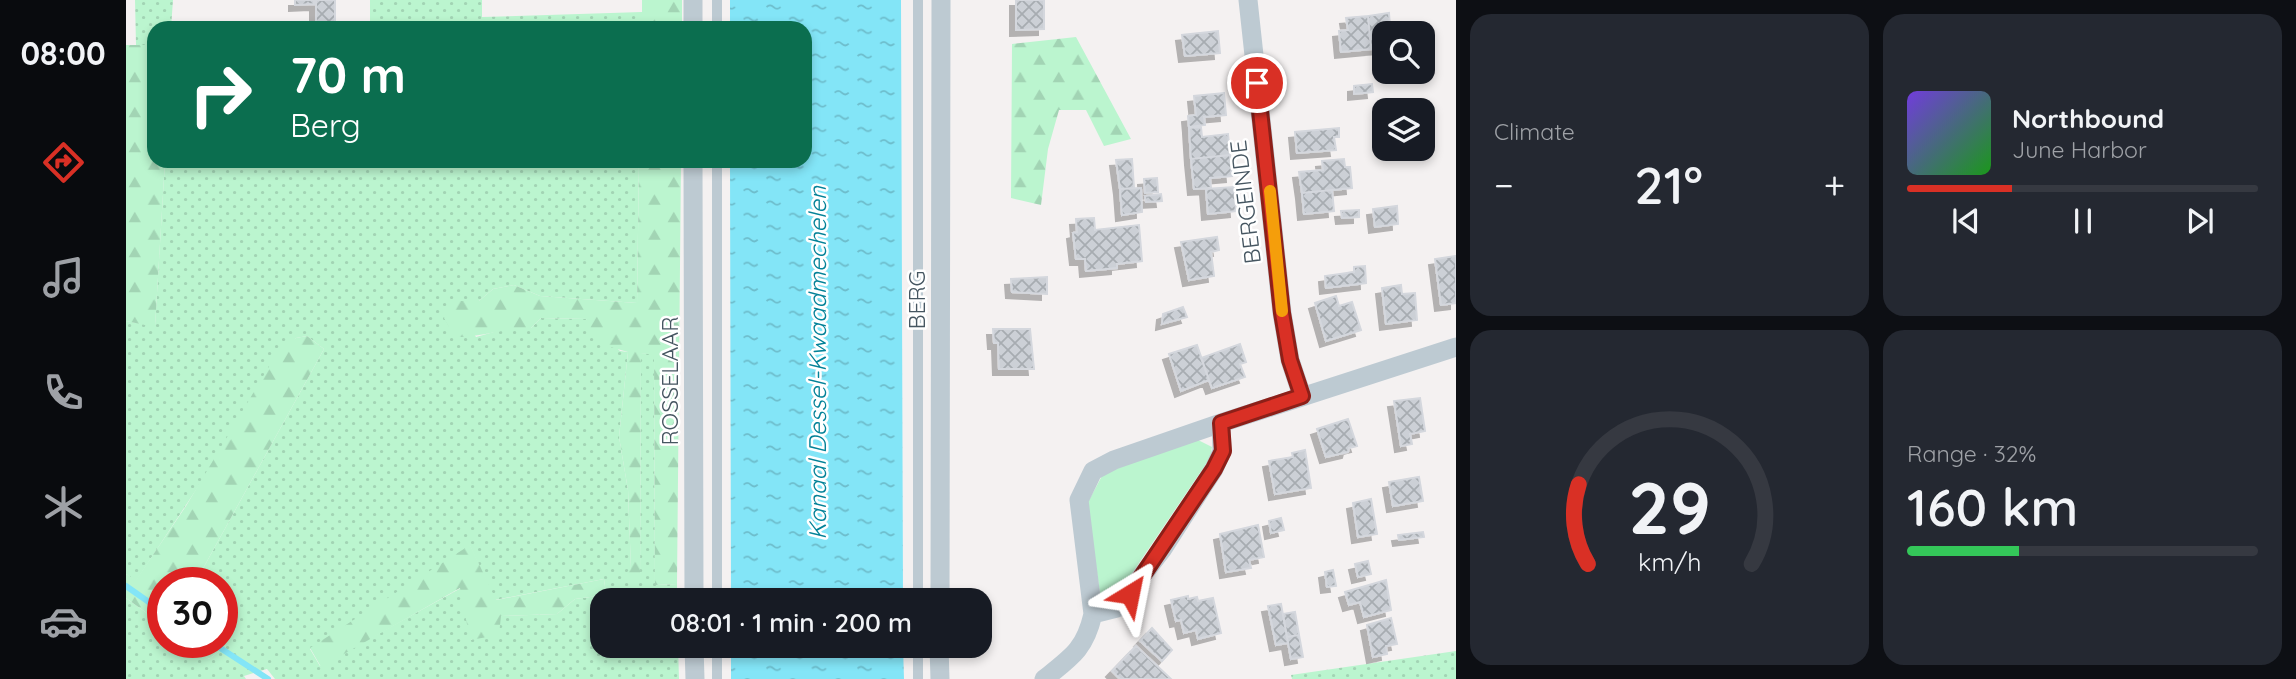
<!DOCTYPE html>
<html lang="en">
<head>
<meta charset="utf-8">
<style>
	:root { --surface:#171b24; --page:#242831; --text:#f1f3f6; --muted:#9ea1a6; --line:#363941; --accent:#d93025 }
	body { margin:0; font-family:Quicksand,sans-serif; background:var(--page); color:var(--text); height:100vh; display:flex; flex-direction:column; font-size:26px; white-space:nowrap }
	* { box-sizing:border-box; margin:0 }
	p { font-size:23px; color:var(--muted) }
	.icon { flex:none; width:38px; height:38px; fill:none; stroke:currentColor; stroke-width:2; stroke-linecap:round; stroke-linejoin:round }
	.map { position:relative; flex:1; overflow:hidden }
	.sheet { display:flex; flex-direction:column; gap:14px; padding:14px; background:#0d0f14; width:840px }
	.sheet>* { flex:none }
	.banner { position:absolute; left:21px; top:21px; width:665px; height:147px; border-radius:21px; box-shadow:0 4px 10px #0003; background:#0b6e4f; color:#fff; overflow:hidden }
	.controls { position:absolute; left:1246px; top:21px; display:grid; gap:14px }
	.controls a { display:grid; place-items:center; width:63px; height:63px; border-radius:14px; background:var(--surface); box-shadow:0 4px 10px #0003; font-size:35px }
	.speed { position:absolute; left:21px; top:567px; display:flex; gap:14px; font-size:35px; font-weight:700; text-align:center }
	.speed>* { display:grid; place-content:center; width:91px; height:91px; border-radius:50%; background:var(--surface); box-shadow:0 4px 10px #0003; line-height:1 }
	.speed .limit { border:10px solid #d22; background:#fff; color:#111 }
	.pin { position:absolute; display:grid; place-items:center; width:60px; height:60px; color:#fff; margin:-30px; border:4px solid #fff; border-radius:50%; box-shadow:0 2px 7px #0007 }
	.me { position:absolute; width:77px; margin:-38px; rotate:35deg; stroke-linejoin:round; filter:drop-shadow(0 0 5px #0008) }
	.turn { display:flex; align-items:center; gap:24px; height:147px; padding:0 28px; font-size:32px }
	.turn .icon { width:91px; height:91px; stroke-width:2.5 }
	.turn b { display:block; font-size:49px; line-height:60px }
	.big { font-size:52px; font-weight:600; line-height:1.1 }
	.sheet .card { flex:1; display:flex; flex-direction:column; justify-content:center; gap:10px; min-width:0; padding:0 24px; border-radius:21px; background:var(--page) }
	.sheet .dial { align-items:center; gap:0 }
	.dial svg { height:182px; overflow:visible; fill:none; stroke:var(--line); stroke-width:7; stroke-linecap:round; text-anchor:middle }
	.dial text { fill:var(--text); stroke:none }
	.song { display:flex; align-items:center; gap:21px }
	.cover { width:84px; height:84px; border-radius:10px; background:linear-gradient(135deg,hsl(260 70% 55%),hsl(120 70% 35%)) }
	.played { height:7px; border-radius:4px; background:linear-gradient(90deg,var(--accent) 30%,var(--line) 30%) }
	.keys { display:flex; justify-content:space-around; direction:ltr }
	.heat { display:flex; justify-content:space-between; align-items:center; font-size:38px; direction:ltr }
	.charge { height:10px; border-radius:5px; background:linear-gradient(90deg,#34c759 32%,var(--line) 0) }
	.sheet .tiles { flex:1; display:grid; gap:14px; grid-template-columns:repeat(2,1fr) }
	.trip { position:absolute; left:464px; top:588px; width:402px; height:70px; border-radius:21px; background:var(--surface); box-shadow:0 4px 10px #0003; font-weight:600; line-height:70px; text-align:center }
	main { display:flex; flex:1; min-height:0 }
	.dock { display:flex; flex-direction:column; width:126px; justify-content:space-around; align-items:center; background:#090b0e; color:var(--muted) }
	.dock .icon { width:49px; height:49px }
	.dock .selected { color:var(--accent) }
	.dock b { font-size:32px; color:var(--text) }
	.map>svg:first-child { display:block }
	.grass { fill:url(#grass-dots); fill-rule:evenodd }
	.forest { fill:url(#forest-firs) }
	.park { fill:#bbf5cf }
	.water { fill:url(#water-ripples) }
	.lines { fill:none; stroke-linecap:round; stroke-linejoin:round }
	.stream { stroke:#83e5f7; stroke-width:6 }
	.building { fill:url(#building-cross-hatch); stroke:#d4d7dd; stroke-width:2; filter:url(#shadow) }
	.service { stroke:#bdcad2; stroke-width:10 }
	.minor { stroke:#bdcad2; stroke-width:19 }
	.route-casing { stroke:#8d1f18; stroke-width:18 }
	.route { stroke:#d93025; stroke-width:12 }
	.slow { stroke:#f59e0b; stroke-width:12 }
	.labels { text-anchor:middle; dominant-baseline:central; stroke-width:5; stroke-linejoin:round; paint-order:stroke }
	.street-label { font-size:23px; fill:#465661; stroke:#fff }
	.water-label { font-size:24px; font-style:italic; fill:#038298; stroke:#fff }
</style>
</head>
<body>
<main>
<nav class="dock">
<b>08:00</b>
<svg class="icon selected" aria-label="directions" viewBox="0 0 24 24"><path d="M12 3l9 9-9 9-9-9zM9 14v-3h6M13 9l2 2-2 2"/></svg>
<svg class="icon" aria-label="music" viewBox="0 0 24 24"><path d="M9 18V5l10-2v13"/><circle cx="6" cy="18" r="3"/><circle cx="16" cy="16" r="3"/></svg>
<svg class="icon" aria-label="phone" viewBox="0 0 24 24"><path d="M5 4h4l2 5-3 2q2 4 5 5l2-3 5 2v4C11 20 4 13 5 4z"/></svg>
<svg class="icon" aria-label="climate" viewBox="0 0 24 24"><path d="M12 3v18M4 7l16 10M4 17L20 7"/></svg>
<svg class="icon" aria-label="car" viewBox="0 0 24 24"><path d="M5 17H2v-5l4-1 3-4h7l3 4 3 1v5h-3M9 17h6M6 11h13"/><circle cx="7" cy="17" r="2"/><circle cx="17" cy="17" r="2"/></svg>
</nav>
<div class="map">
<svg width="1330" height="679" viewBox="0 0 1330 679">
	<defs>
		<pattern id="grass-dots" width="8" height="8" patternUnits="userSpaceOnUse" patternTransform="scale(1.75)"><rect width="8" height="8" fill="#bbf5cf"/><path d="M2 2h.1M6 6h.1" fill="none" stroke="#a2d4b4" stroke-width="1.8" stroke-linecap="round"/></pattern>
		<pattern id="forest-firs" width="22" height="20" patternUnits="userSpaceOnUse" patternTransform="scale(1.75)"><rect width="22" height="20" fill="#bbf5cf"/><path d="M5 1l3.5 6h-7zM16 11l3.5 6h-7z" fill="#a2d4b4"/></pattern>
		<pattern id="water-ripples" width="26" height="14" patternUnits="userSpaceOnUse" patternTransform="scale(1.75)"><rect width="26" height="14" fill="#83e5f7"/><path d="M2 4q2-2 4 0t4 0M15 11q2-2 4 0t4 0" fill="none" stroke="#6dbccb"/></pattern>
		<pattern id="building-cross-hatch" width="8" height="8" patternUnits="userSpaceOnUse" patternTransform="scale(1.75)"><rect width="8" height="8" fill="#ccd0d6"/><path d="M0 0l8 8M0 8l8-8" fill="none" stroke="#a7acb1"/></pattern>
		<filter id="shadow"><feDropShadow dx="-6" dy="6" stdDeviation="0" flood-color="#0004"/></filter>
	</defs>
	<rect width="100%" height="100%" fill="#f4f1f1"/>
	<path class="grass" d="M 9,0 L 47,0 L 45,28 L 28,28 L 28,45 L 10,45 Z
		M 244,0 L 356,0 L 356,17 L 516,12 L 516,28 L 244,28 Z
		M 39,161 L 513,161 L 511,303 L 414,296 L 388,285 L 367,289 L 353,301 L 326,301 L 350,337 L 382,328 L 405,328 L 415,318 L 460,319 L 494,351 L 502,352 L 493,437 L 502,490 L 505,569 L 514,581 L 515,353 L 528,354 L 529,585 L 551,584 L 551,600 L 476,600 L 476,646 L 552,646 L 553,679 L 149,679 L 141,669 L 118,676 L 120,679 L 0,679 L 0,598 L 37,625 L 37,642 L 60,642 L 83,659 L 100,646 L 95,642 L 96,583 L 69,583 L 198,349 L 181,336 L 170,338 L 10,581 L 0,574 L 0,321 L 29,326 ZM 344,546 L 369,600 L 478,579 L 480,595 L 449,599 L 431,614 L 374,616 L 345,640 L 335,588 L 194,666 L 184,649 Z
		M 1330,651 L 1330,679 L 1166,679 L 1165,675 Z"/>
	<path class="forest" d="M 516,0 L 556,0 L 556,28 L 516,28 Z
		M 950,37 L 1005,139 L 978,146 L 960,110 L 933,110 L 922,149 L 915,205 L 885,198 L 886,44 Z
		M 0,45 L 28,45 L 28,161 L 39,161 L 29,327 L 0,321 Z
		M 513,161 L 555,161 L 551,584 L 529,585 L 528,355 L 515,353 L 514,581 L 505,588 L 497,575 L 505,569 L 502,490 L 493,437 L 502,352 L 470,343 L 460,319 L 415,318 L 405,328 C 379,328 355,337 329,337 L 318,318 L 325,301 L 353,301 L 367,289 L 388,285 L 414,296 L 511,303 Z
		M 181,336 L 198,349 L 69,583 L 37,583 L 37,625 L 0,598 L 0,574 L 10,580 L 60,506 L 148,358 L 170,338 Z
		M 344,545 L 370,600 L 478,579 L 480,595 L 449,599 L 431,614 L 375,616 L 373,635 L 344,640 L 334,588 L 195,667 L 184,648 Z
		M 60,642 L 95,642 L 100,646 L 83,659 Z"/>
	<path class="park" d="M 1070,439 L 1086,447 L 1084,458 L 992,594 L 982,600 L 974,593 L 961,504 L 978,472 Z"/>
	<path class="water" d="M 604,0 L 775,0 L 777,600 L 605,600 L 604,161 L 679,161 L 679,28 L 604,28 Z
		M 605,646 L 777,646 L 778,679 L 605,679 Z"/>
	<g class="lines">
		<path class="stream" d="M 0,586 L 37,612
			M 85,642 L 142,679"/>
	</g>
	<path class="building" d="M 169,0 L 188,0 L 188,4 L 169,5 Z
		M 190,0 L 209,0 L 209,22 L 190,22 Z
		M 890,0 L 918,0 L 918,29 L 890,30 Z
		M 1263,13 L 1264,26 L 1273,25 L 1274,33 L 1258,33 L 1258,48 L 1245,49 L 1242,16 Z
		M 1242,16 L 1245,49 L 1215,52 L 1213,31 L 1222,30 L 1220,18 Z
		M 1092,31 L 1094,53 L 1059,56 L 1056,35 Z
		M 1246,84 L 1247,92 L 1228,94 L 1228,86 Z
		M 1098,93 L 1100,115 L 1078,117 L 1079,125 L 1063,127 L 1062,116 L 1070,115 L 1068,96 Z
		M 1075,127 L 1076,137 L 1102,134 L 1104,155 L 1065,159 L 1063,128 Z
		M 1213,128 L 1213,137 L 1208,137 L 1210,150 L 1171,153 L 1169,132 Z
		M 1104,155 L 1106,176 L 1084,178 L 1085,188 L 1068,189 L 1065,159 Z
		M 1006,159 L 1008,188 L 994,189 L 990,160 Z
		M 1218,159 L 1219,167 L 1224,167 L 1226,188 L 1176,193 L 1173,172 L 1197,170 L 1196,161 Z
		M 1031,178 L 1032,192 L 1019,193 L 1018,179 Z
		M 1108,187 L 1110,211 L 1082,214 L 1080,189 Z
		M 1015,188 L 1016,212 L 996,215 L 994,189 Z
		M 1206,190 L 1208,211 L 1178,214 L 1176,193 Z
		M 1035,194 L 1036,201 L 1020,202 L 1019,196 Z
		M 1271,206 L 1272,224 L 1249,227 L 1247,209 Z
		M 1233,210 L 1233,217 L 1216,218 L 1215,211 Z
		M 968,218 L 969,230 L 1013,225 L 1016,261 L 991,264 L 991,268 L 960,271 L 959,259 L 950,259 L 947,233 L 951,232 L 950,219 Z
		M 1091,237 L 1093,250 L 1085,252 L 1088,276 L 1063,280 L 1055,242 Z
		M 1330,256 L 1330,303 L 1315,305 L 1309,259 Z
		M 1239,266 L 1240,283 L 1200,288 L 1199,276 L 1228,272 L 1228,267 Z
		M 921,277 L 921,294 L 886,292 L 885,279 Z
		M 1275,285 L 1276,294 L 1289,293 L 1291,320 L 1260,324 L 1256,288 Z
		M 1210,296 L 1213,306 L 1226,302 L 1235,330 L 1200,341 L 1189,303 Z
		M 1057,307 L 1061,317 L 1036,324 L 1037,314 Z
		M 867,329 L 904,329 L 908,369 L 873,369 L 872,343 L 868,343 Z
		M 1114,344 L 1120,362 L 1114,364 L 1119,377 L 1086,388 L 1075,358 Z
		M 1071,345 L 1083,380 L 1055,391 L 1043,354 Z
		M 1294,398 L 1299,431 L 1284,434 L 1286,444 L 1275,446 L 1268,401 Z
		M 1222,419 L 1231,446 L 1223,448 L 1222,452 L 1200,457 L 1191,429 Z
		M 1179,450 L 1185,488 L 1149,494 L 1143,461 L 1167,457 L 1166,453 Z
		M 1293,477 L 1297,501 L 1267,506 L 1263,482 Z
		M 1245,499 L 1251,534 L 1232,537 L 1227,503 Z
		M 1155,518 L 1158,530 L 1145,533 L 1143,521 Z
		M 1132,525 L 1138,557 L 1123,560 L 1125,568 L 1100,572 L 1094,534 Z
		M 1297,532 L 1298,537 L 1273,540 L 1272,535 Z
		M 1242,561 L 1245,574 L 1232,577 L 1229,564 Z
		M 1207,570 L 1210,586 L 1201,587 L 1199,572 Z
		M 1260,580 L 1265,610 L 1238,617 L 1234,602 L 1223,605 L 1219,592 Z
		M 1062,596 L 1062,599 L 1071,597 L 1072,601 L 1087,598 L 1095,633 L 1072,639 L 1070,630 L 1058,633 L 1055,620 L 1050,621 L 1045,600 Z
		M 1155,604 L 1162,643 L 1150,645 L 1142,606 Z
		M 1169,612 L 1173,635 L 1161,637 L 1157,614 Z
		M 1265,618 L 1271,644 L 1260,646 L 1261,654 L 1247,657 L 1241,625 Z
		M 1026,628 L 1046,650 L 1036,661 L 1014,641 Z
		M 1173,635 L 1177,657 L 1165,659 L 1161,637 Z
		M 1010,646 L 1045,679 L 994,679 L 986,671 Z"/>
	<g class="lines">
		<path class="service" d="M 792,0 L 792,600
			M 591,28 L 591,0
			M 591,600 L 591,161
			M 591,679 L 591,646
			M 792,679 L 792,646"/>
		<path class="minor" d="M 567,0 L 567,28
			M 1122,0 L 1156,313 L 1164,360 L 1176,396
			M 567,161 L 568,600
			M 814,600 L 815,0
			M 967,614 L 953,500 L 967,471 L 988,460 L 1095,423 L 1330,347
			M 568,646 L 569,679
			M 813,646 L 814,679
			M 918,679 C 946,657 959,649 967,614 L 991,608 L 1036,550 L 1088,469 L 1096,451 L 1095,423"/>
	</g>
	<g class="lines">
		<defs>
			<path id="route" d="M 1004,594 L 1088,469 L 1097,451 L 1095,423 L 1176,396 L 1164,360 L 1156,313 L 1131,83"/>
		</defs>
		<use href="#route" class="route-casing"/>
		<use href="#route" class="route"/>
		<path class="slow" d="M 1144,191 L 1156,311"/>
	</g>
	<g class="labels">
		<g class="street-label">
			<text transform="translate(1119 202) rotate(-97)">BERGEINDE</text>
			<text transform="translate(790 300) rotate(-90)">BERG</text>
			<text transform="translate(543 381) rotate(-90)">ROSSELAAR</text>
		</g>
		<g class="water-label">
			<text transform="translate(691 363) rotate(-90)">Kanaal Dessel-Kwaadmechelen</text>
		</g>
	</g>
</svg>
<div class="controls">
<a><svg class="icon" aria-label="search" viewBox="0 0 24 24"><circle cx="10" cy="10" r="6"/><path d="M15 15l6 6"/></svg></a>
<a><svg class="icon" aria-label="layers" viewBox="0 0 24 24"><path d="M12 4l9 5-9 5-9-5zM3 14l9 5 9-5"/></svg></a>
</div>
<div class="speed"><div class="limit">30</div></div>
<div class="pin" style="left:1131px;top:83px;background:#d93025"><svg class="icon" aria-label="arrive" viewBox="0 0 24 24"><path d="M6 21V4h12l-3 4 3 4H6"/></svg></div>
<svg class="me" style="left:1004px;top:594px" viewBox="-20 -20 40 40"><path d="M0-17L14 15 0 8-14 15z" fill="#d93025" stroke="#fff" stroke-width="4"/></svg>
<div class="trip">08:01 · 1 min · 200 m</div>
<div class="banner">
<div class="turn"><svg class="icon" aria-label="right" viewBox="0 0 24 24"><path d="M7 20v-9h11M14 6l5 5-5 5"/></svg><div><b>70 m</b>Berg</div></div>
</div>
</div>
<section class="sheet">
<div class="tiles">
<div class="card"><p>Climate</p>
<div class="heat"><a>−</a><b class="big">21°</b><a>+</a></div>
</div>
<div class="card">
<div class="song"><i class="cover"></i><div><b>Northbound</b><p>June Harbor</p></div></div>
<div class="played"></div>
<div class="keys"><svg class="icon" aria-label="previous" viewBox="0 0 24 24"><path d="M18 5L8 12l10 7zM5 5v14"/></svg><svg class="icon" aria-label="pause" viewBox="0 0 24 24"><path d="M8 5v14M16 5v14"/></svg><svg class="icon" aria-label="next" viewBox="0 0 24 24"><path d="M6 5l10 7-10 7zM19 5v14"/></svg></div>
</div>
<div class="card dial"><svg viewBox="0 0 100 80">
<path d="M14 69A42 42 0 1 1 86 69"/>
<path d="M14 69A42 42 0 0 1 10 34" stroke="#d93025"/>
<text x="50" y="56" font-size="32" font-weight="700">29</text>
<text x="50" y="72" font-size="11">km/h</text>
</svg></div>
<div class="card"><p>Range · 32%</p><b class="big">160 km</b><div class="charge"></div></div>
</div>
</section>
</main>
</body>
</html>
